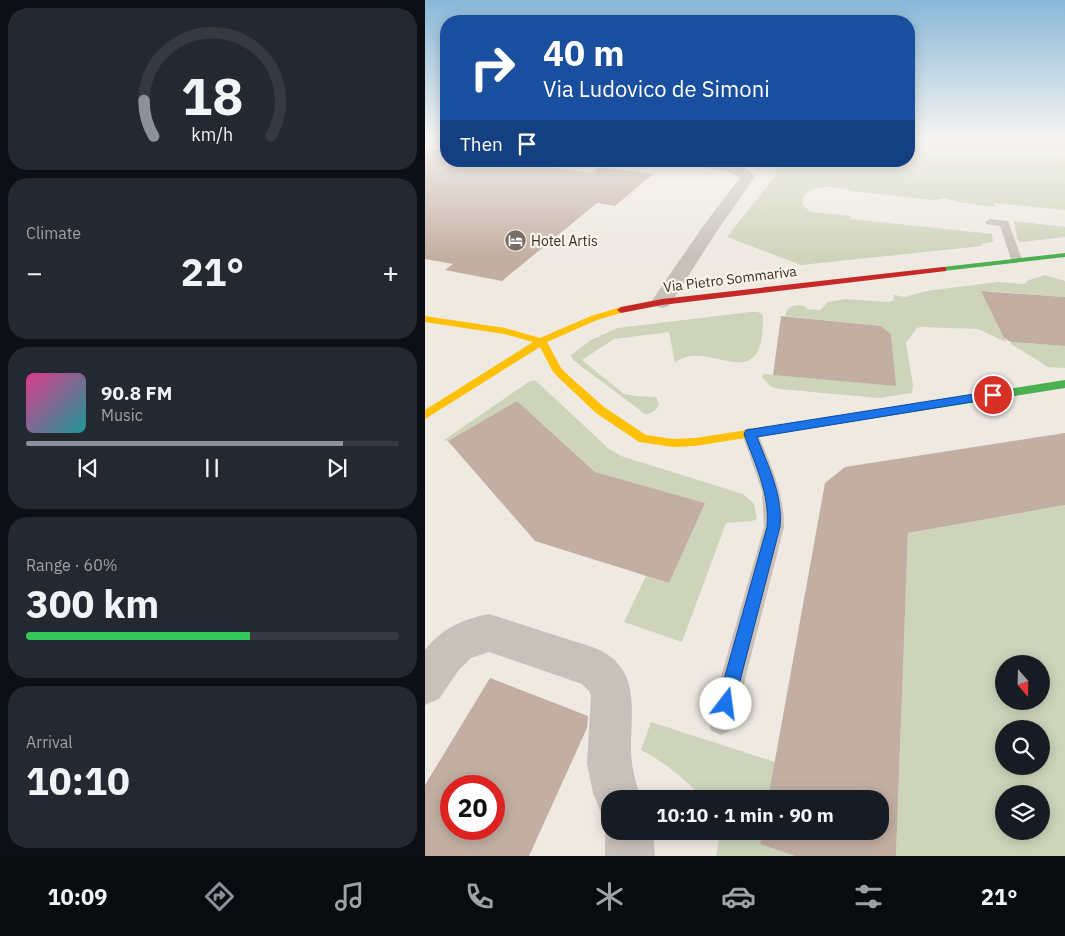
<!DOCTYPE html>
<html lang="en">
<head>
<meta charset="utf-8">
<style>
	:root { --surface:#171b24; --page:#242831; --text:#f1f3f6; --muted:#9ea1a6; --line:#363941; --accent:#8c9099 }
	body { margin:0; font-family:"IBM Plex Sans",sans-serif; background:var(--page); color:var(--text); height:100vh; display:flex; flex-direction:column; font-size:19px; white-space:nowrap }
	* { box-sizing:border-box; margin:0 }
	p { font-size:16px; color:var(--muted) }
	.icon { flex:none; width:28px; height:28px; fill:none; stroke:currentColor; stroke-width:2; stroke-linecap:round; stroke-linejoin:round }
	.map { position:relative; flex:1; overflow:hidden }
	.panel { display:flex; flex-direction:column; gap:8px; padding:8px; background:#0d0f14; width:425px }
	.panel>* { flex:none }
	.hud { position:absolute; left:15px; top:15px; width:475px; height:152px; border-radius:20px; box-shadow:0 2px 12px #0003; background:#1a4fa0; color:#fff; overflow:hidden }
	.needle { width:32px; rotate:160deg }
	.buttons { position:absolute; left:570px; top:655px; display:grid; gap:10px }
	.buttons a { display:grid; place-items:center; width:55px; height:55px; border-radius:50%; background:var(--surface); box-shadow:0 2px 12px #0003; font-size:25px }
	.speed { position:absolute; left:15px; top:775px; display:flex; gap:10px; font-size:25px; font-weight:700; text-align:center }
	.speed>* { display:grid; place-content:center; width:65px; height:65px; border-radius:50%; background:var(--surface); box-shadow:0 2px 12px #0003; line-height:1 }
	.speed .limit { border:8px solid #d22; background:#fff; color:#111 }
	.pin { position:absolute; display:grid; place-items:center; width:42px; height:42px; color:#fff; margin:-21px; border:2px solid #fff; border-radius:50%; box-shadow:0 1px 5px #0007 }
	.me { position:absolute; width:55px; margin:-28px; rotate:15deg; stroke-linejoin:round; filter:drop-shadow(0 0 4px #0008) }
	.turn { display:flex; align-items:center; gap:18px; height:105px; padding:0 20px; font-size:22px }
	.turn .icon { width:65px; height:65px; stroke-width:2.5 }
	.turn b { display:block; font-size:35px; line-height:42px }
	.then { display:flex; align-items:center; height:48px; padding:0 20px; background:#0003; gap:10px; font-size:19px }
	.big { font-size:38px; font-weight:800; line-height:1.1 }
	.panel .widget { flex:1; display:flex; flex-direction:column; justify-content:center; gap:8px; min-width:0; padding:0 18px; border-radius:20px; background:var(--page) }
	.panel .dial { align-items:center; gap:0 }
	.dial svg { height:130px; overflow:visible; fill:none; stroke:var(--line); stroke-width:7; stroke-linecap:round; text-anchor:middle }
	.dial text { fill:var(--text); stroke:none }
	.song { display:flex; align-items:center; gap:15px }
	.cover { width:60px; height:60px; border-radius:8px; background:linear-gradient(135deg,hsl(330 70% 55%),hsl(180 70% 35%)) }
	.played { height:5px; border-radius:2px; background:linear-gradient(90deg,var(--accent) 85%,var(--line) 85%) }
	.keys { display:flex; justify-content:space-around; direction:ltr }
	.heat { display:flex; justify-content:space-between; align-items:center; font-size:28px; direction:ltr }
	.charge { height:8px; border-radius:4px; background:linear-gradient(90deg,#34c759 60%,var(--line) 0) }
	.trip { position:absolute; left:176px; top:790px; width:288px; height:50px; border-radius:20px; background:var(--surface); box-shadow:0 2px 12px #0003; font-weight:800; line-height:50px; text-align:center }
	.tab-bar { display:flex; height:80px; justify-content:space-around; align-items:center; background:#090b0e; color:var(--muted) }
	.tab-bar .icon { width:35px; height:35px }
	.tab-bar .selected { color:var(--accent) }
	.tab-bar b { font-size:22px; color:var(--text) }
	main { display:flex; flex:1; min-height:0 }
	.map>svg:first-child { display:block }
	.green { fill:#ced4ba; fill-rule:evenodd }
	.building { fill:#c2aea2; fill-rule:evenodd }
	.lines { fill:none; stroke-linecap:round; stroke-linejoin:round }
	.lane { fill:#c7c1ba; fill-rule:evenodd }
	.street { fill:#c7c1ba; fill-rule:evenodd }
	.fast { fill:#4caf50; fill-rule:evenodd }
	.slow { fill:#ffc107; fill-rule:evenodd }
	.jam { fill:#c62828; fill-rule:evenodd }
	.route { fill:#1a73e8; stroke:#114b97 }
	.labels { text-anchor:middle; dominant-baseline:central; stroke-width:4.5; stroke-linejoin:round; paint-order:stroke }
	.far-poi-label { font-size:14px; fill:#382e28; stroke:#faf3e8; text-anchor:start }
	.far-street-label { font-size:14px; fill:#382e28; stroke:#faf3e8 }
</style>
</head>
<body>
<main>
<section class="panel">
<div class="widget dial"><svg viewBox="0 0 100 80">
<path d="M14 69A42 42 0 1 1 86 69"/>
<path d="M14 69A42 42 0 0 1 8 47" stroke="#8c9099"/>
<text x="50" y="56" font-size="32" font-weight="700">18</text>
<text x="50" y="72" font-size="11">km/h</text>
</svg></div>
<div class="widget"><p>Climate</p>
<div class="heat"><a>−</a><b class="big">21°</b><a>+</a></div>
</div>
<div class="widget">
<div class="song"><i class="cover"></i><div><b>90.8 FM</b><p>Music</p></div></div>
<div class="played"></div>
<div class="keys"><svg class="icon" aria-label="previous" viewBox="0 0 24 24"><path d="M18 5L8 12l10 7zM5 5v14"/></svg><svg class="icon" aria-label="pause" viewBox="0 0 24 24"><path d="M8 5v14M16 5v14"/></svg><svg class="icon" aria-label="next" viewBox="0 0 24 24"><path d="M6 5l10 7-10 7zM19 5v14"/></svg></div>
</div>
<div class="widget"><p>Range · 60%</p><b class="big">300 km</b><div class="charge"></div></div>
<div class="widget"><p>Arrival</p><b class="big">10:10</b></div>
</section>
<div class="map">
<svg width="640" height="856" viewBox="0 0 640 856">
	<rect width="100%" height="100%" fill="#eee9e1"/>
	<path class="green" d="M 484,140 L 640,140 L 640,210 L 569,203 L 569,207 L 533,202 L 521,198 L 509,200 C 484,197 460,195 435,192 C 422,190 408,185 393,188 C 383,190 376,195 378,206 L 386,212 L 426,216 L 426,219 L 567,234 L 568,242 L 556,244 L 557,246 L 376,265 L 302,237 L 350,176 L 352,168 L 350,165 L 324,161 L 484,161 Z
		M 589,221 L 640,227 L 640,237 L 596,242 L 592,239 Z
		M 620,275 L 640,281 L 640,297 L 564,291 L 559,295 L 581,342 L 553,329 L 495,327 L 492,328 L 481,343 L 488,385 L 487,393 L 454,398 L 355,389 L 346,387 L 337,377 L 339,374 L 463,385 L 470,380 L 466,334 L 456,326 L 360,316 C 363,305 369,305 379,306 L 382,309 L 395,310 L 403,302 L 420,299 L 463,302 L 468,301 L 469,295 L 480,297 L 501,291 L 573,282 L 599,284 L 604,280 Z
		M 325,312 L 333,312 L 338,315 C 340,404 282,335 250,363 L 244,332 L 189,339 L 157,360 L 199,394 L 210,396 L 231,397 L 234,403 C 232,411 228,413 220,414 L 148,360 L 146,355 L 166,340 L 193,328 Z
		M 586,342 L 640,346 L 640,368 L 623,367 L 586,344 Z
		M 110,380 L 184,449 L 196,456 L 318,494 L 329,504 L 332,519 L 327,521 L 301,523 L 257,642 L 199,622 L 221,576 L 244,583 L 279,503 L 170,472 L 92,401 L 23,441 L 19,440 L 105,381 Z
		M 640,505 L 640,856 L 471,856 L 483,533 ZM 579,664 L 616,664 L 616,701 L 579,701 ZM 579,729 L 616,729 L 616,766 L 579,766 ZM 579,794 L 616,794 L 616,831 L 579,831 Z
		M 226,722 L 350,762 L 343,799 L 278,799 C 261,779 239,762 216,750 Z
		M 294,831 L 337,831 L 335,844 L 370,856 L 291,856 L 294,839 Z"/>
	<path class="building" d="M 0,148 L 21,152 L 21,161 L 88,161 L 166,173 L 174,167 L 228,174 L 190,206 L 172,203 L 77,281 L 20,270 L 28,264 L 0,259 Z
		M 556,291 L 640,297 L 640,346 L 586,342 L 579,338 Z
		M 356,316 L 456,326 L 466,334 L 471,386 L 348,375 Z
		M 92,401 L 170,472 L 280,503 L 244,583 L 110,541 L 23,441 Z
		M 640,433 L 640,505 L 483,533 L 471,856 L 370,856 L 335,844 L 337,831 L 455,831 L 455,799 L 343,799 L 400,483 L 420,467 Z
		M 65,678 L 163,716 L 162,728 L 104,856 L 0,856 L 0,785 ZM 26,786 L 69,786 L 69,829 L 26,829 Z"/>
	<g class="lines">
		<path class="lane" d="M 565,219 L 583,221 L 597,260 L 595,262 L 587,262 L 575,226 L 561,224 L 560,222 Z
			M 325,428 L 331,430 L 333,434 C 346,465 359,493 359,527 L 309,722 L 305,731 L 296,735 L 287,731 L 283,722 L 339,527 L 337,491 L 317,434 L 319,430 Z"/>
		<path class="street" d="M 258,161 C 281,161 315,156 330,177 L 292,231 L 244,306 L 237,308 L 230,306 L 226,302 L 278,226 L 315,178 L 305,172 L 265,165 Z
			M 64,614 L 170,648 C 218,668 205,712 206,753 C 207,769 211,784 216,799 L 185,799 L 185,831 L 228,831 L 230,856 L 180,856 L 180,831 L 185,819 L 177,815 L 168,793 L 162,764 L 166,696 L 164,691 L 157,684 L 64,652 L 46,658 L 33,671 L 14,699 L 0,705 L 0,650 C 16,629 38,619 64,614 Z"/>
		<path class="fast" d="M 640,253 L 640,257 L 518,271 L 514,269 L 518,267 Z
			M 640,380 L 640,388 L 348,434 L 344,433 L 342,430 L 344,427 L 348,426 Z"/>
		<path class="slow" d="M 196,307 L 200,310 L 199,312 L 172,320 L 122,342 L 136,368 L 144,376 L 179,407 L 221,435 L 248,439 L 270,438 L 348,426 L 352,427 L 354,430 L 352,433 L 270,446 L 248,447 L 214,442 L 171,413 L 136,380 L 128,372 L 115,347 L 0,419 L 0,410 L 108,342 L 79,334 L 0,322 L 0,316 L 80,328 L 115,338 L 166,316 Z"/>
		<path class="jam" d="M 518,267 L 521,267 L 521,271 L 237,305 L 196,313 L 192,310 L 196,307 L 237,299 Z"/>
	</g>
	<linearGradient id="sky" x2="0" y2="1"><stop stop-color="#89b8d8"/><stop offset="0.54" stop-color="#f7f5f2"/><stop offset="1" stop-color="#f7f5f2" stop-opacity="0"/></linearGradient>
	<rect width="640" height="259" fill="url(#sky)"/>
	<path class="route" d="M 568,391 L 573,395 L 571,398 L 332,437 C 343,466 358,495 355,527 L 309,704 L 307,710 L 301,712 L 295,710 L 292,704 L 342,527 C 345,494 330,464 319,434 L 321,430 Z"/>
	<defs>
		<symbol id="hotel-disc" viewBox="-11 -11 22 22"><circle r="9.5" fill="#786f69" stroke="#faf3e8"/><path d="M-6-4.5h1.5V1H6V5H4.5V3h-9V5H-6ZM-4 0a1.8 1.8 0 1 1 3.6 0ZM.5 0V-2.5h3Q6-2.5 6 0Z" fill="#fff"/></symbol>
	</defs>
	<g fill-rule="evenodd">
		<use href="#hotel-disc" x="78" y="228" width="25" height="25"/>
	</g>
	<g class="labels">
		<g class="far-poi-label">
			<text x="106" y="241">Hotel Artis</text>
		</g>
		<g class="far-street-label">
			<text transform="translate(305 279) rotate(-7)">Via Pietro Sommariva</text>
		</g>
	</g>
</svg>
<div class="buttons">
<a><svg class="needle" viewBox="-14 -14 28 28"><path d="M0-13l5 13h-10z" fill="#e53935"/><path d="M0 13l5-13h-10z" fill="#9ea1a6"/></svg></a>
<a><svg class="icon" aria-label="search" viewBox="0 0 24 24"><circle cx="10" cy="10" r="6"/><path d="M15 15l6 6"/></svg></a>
<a><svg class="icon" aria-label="layers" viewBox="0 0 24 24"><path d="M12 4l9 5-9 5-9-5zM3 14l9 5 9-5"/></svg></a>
</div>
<div class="speed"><div class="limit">20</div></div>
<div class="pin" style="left:568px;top:395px;background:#d93025"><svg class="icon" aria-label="arrive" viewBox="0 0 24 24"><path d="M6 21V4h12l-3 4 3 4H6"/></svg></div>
<svg class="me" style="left:301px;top:704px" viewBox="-20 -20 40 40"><circle r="19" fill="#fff"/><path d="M0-13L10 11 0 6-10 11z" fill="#1a73e8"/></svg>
<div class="trip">10:10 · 1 min · 90 m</div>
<div class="hud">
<div class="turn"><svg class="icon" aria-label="right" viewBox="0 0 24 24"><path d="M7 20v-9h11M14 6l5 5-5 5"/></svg><div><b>40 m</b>Via Ludovico de Simoni</div></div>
<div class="then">Then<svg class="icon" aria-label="arrive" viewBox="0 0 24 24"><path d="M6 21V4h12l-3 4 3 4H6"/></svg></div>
</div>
</div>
</main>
<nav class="tab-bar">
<b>10:09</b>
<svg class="icon selected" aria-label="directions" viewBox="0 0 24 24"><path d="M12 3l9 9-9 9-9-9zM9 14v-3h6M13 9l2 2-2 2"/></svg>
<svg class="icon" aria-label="music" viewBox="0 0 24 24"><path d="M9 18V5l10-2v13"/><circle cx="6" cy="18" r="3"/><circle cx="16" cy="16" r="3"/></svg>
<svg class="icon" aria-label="phone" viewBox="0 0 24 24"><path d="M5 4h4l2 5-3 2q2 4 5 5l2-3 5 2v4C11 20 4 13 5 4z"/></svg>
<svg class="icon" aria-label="climate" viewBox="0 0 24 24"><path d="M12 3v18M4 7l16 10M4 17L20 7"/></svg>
<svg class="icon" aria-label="car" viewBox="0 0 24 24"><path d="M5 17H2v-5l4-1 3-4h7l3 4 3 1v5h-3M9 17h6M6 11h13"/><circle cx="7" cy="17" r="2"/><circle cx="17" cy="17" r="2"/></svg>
<svg class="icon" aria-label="filters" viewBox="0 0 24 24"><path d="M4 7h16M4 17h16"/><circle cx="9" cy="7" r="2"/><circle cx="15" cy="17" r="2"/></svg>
<b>21°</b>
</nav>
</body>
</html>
